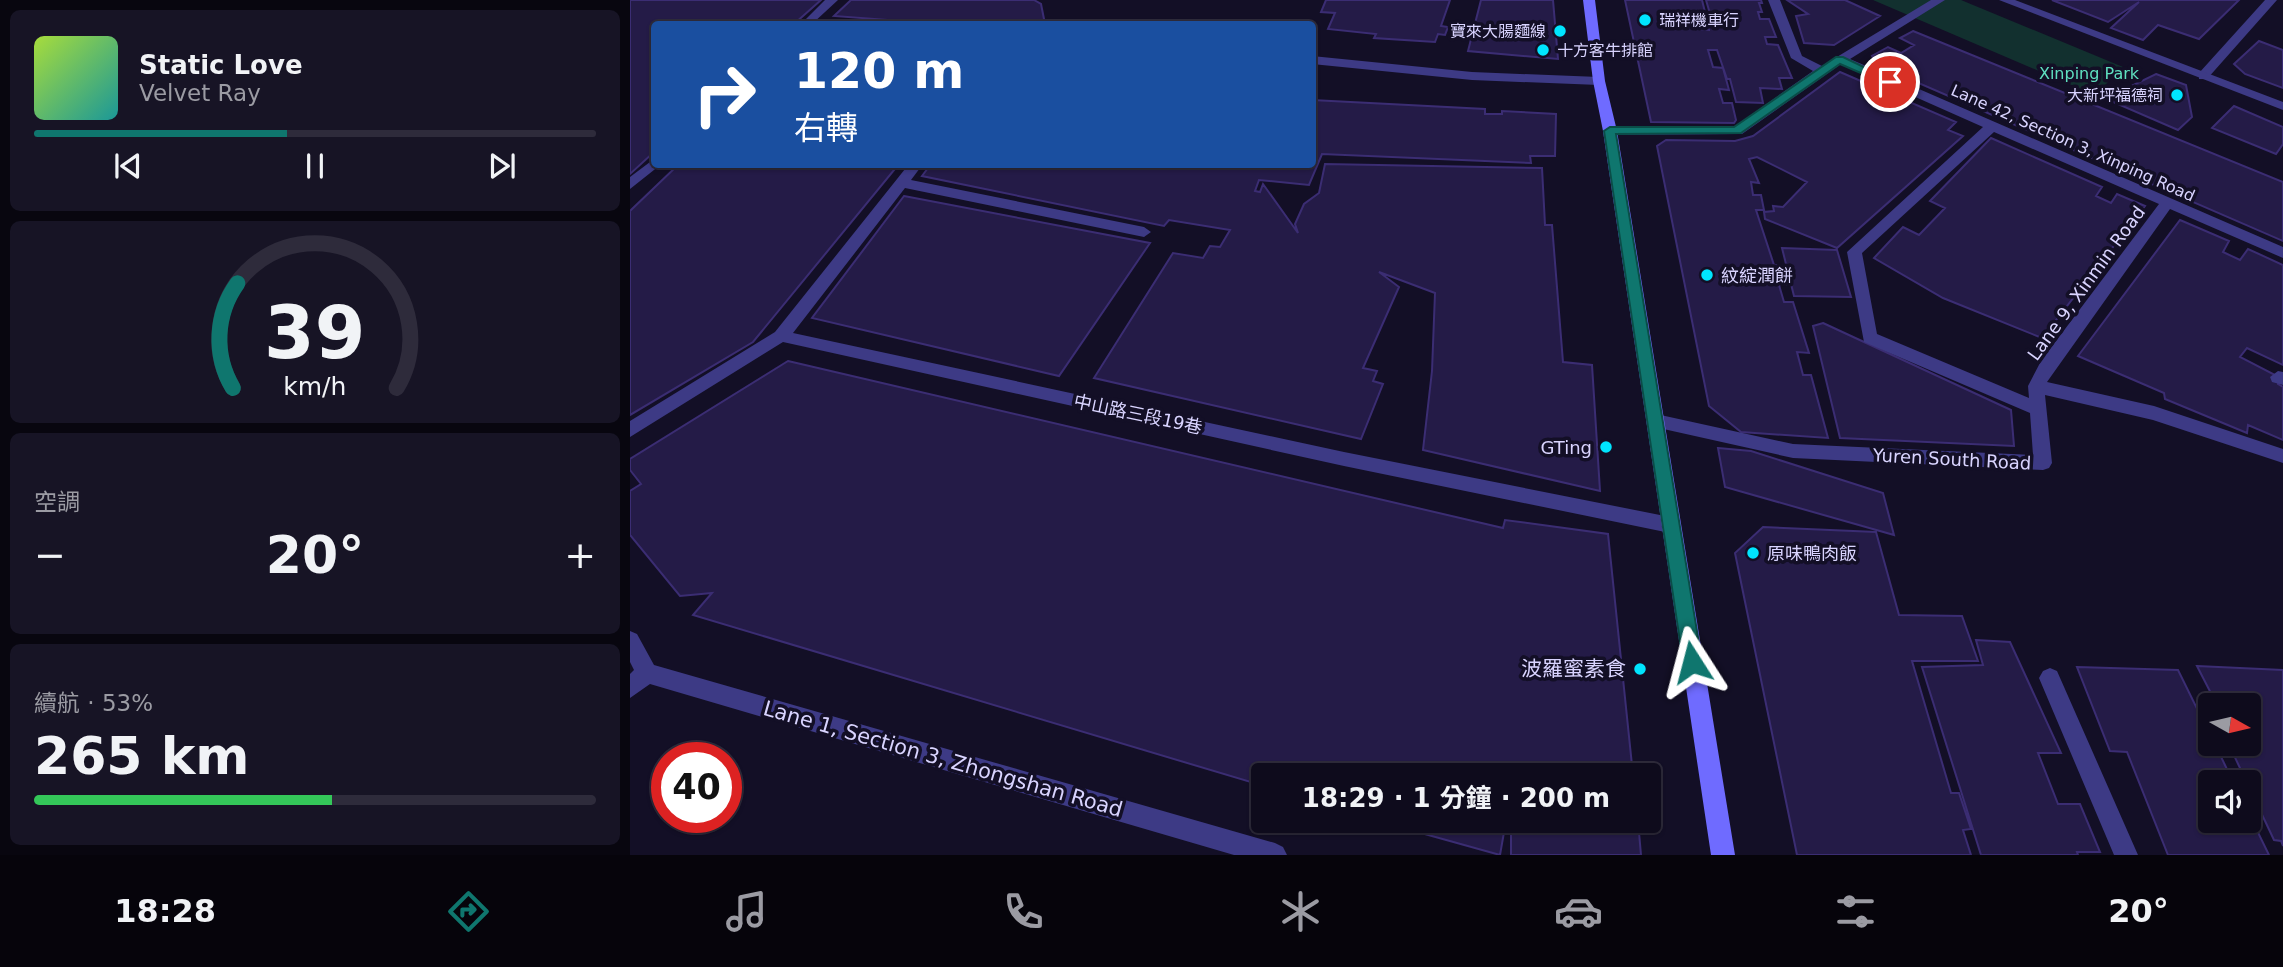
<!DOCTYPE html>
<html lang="zh-TW">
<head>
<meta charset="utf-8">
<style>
	:root { --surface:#0e0b1c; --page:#171425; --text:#f1f3f6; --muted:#9b9ba3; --line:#2e2b3b; --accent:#0f766e }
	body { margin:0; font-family:"DejaVu Sans","Noto Sans TC",sans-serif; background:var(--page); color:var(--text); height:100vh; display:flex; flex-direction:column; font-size:26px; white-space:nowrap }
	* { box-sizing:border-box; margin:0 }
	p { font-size:23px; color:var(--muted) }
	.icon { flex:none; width:38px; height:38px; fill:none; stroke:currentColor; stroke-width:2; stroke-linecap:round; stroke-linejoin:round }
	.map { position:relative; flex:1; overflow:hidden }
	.sheet { display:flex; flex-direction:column; gap:10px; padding:10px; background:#08060f; width:630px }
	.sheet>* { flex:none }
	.hud { position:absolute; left:21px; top:21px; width:665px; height:147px; border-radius:7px; box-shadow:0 2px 5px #0004,0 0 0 2px var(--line); background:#1a4fa0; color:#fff; overflow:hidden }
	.needle { width:46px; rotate:98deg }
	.tools { position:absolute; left:1568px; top:693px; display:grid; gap:14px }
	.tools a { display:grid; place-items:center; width:63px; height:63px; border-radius:7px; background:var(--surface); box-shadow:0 2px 5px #0004,0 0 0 2px var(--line); font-size:35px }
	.speed { position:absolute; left:21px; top:742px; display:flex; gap:14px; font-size:35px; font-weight:700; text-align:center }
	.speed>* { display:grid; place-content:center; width:91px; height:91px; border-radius:50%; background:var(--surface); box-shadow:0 2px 5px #0004,0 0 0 2px var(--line); line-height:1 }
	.speed .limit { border:10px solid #d22; background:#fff; color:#111 }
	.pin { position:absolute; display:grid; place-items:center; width:60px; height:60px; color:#fff; margin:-30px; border:4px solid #fff; border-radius:50%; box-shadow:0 2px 7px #0007 }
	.me { position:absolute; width:77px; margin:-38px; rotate:351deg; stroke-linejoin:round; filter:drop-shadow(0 0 5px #0008) }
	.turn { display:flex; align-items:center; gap:24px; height:147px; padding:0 28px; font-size:32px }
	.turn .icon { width:91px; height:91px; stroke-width:2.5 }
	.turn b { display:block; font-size:49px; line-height:60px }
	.big { font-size:52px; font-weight:700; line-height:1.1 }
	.sheet .widget { flex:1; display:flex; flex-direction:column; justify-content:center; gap:10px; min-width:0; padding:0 24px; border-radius:10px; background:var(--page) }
	.sheet .dial { align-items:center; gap:0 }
	.dial svg { height:182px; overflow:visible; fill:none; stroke:var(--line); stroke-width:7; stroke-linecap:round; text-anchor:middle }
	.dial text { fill:var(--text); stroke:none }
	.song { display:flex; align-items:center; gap:21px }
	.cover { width:84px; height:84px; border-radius:10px; background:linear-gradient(135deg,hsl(80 70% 55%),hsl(180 70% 35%)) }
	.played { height:7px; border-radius:4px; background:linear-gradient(90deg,var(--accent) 45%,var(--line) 45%) }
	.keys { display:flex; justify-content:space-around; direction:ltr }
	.heat { display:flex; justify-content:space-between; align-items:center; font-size:38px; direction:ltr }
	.charge { height:10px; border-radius:5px; background:linear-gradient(90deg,#34c759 53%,var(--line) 0) }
	.trip { position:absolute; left:621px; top:763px; width:410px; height:70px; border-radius:7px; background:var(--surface); box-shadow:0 2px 5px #0004,0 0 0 2px var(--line); font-weight:700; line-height:70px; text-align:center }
	.menu { display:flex; height:112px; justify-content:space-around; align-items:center; background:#06040b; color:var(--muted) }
	.menu .icon { width:49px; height:49px }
	.menu .current { color:var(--accent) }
	.menu b { font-size:32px; color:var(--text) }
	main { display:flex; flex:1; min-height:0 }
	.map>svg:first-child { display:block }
	.green { fill:#12302f }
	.building { fill:#241b47; stroke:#3b2d73; stroke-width:2 }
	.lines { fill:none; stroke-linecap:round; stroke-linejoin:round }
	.lane { fill:#3d3a85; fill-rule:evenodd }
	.street { fill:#3d3a85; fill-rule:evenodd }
	.secondary { fill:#6f6bff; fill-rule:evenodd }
	.route { fill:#0f766e; stroke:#0a4d48; stroke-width:2 }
	.poi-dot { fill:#00e5ff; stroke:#130f26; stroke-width:2.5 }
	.labels { text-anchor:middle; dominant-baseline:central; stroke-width:7; stroke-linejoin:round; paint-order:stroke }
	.far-poi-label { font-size:16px; fill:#d9d4ff; stroke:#130f26; text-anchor:start }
	.far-park-label { font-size:16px; fill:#5fe0c0; stroke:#130f26 }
	.far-street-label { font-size:16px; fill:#d9d4ff; stroke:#130f26 }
	.poi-label { font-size:18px; fill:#d9d4ff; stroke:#130f26; text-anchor:start }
	.street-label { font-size:18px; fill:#d9d4ff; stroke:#130f26 }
	.near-poi-label { font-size:21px; fill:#d9d4ff; stroke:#130f26; text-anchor:end }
	.near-street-label { font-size:21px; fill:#d9d4ff; stroke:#130f26 }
</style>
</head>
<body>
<main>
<section class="sheet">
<div class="widget">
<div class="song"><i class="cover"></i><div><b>Static Love</b><p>Velvet Ray</p></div></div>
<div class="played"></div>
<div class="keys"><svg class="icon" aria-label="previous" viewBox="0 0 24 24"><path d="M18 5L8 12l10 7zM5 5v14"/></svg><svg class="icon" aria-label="pause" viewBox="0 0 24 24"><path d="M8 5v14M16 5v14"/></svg><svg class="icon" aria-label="next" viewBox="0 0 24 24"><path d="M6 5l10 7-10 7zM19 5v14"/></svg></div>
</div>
<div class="widget dial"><svg viewBox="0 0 100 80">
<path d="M14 69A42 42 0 1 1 86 69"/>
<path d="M14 69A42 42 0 0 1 16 23" stroke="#0f766e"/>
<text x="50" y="56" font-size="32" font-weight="700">39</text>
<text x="50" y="72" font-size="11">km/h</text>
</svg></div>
<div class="widget"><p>空調</p>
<div class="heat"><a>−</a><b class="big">20°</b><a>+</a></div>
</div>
<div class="widget"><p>續航 · 53%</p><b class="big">265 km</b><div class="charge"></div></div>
</section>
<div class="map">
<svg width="1653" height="855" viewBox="0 0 1653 855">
	<rect width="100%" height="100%" fill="#130f26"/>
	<path class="green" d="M 1243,0 L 1331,0 L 1493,67 L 1465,95 Z"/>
	<path class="building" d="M 0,0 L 191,0 L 164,24 L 24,24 L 24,152 L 0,174 Z
		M 221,0 L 404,0 L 411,4 L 415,24 L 312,24 L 204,16 Z
		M 696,0 L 820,0 L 811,26 L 818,27 L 815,35 L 808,34 L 805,42 L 744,38 L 746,34 L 698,29 L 705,13 L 691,12 Z
		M 851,0 L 923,0 L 928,59 L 838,51 Z
		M 995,0 L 1072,0 L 1075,12 L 1067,12 L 1070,29 L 1079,30 L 1079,23 L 1083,24 L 1076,0 L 1131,0 L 1132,3 L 1129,3 L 1132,12 L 1128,12 L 1130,19 L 1139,19 L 1146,37 L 1135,37 L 1137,44 L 1148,45 L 1162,78 L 1149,78 L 1152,89 L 1130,88 L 1133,103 L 1106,102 L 1100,79 L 1097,79 L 1087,50 L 1078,50 L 1083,67 L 1093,68 L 1099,90 L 1089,89 L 1093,103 L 1102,103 L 1106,120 L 1104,123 L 1021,122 Z
		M 1157,0 L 1215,0 L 1250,16 L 1204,45 L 1174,43 L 1166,16 L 1178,14 Z
		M 1422,0 L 1609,0 L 1569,39 L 1528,25 L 1513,40 L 1481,28 L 1509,2 L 1478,22 Z
		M 1283,31 L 1653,182 L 1653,241 L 1247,65 L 1242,56 L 1258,47 L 1271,53 L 1284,45 L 1270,38 Z
		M 1629,41 L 1653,50 L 1653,88 L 1615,74 L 1604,64 Z
		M 1210,72 L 1326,122 L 1318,130 L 1333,136 L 1207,248 L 1135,219 L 1134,212 L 1144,211 L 1143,206 L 1153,207 L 1177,182 L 1127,157 L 1119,159 L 1129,183 L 1121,182 L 1123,195 L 1131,195 L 1134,210 L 1126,210 L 1144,265 L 1153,266 L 1158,285 L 1149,285 L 1154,302 L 1163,302 L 1179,353 L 1167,352 L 1173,375 L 1181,375 L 1198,438 L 1111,432 L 1079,406 L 1027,146 L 1036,140 L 1105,141 L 1123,136 Z
		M 1526,74 L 1556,85 L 1562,117 L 1548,130 L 1483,102 L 1497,88 Z
		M 682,100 L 855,109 L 855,114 L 872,114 L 872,111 L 926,114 L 925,156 L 900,156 L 901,163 L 692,154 L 679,185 L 629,180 L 625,191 L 630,192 L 633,184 L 668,233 L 665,224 L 674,204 L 689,193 L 695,164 L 912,168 L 915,225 L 922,225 L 933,362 L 962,365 L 970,491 L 793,450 L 802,371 L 805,293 L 749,272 L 769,287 L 733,368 L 747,371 L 743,381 L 753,384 L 731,439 L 464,378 L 543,253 L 573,258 L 580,246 L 590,247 L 600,230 L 539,220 L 534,226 L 292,176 L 301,164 L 625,167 L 624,164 L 682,164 Z
		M 1604,106 L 1653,127 L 1653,144 L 1646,154 L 1582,128 Z
		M 1361,138 L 1472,187 L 1466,196 L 1481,203 L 1487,194 L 1515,206 L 1412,338 L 1313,298 L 1244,258 L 1273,227 L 1289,235 L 1315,208 L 1300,201 Z
		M 49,164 L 269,164 L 123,342 L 0,415 L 0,211 Z
		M 274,196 L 520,243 L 429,376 L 182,318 Z
		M 1550,220 L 1599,241 L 1593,252 L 1610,260 L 1618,249 L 1653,265 L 1653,365 L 1617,348 L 1610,357 L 1649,377 L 1648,384 L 1653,387 L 1653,440 L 1618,425 L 1617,433 L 1535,399 L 1534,393 L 1448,356 Z
		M 1152,248 L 1207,250 L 1221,297 L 1164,296 Z
		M 1193,323 L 1381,410 L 1384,446 L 1210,438 L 1183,326 Z
		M 158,361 L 873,528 L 875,520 L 978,534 L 1003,775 L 634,775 L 634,786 L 63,615 L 82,593 L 50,596 L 0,535 L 0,491 L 11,484 L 0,470 L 0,459 Z
		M 1088,448 L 1121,451 L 1253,493 L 1264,535 L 1095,487 Z
		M 1133,527 L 1246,532 L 1269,615 L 1332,616 L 1348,661 L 1282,661 L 1321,793 L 1329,793 L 1341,829 L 1333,830 L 1341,855 L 1167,855 L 1105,553 Z
		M 1346,640 L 1380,642 L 1431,753 L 1408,753 L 1428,804 L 1450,804 L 1470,852 L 1447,852 L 1448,855 L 1351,855 L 1292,667 L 1353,665 Z
		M 1567,666 L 1653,670 L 1653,846 L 1651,841 L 1644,840 L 1601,749 L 1609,749 L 1606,744 L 1619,744 L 1619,705 L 1587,705 Z
		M 1447,667 L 1548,670 L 1580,735 L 1580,744 L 1585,744 L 1603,782 L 1580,782 L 1580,821 L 1619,821 L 1619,814 L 1639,855 L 1538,855 L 1497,752 L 1480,751 Z
		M 748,821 L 876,821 L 870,855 Z
		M 881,821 L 1008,821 L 1011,855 L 881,855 Z"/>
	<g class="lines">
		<path class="lane" d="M 195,0 L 208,0 L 182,24 L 171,24 Z
			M 1138,0 L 1150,0 L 1172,56 L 1192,66 L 1301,0 L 1315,0 L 1220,59 L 1653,247 L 1653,258 L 1540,209 L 1417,382 L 1524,406 L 1653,449 L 1653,463 L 1523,420 L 1415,395 L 1422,463 L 1419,468 L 1413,470 L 1163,458 L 1020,426 L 1017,421 L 1020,416 L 1026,414 L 1163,444 L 1403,455 L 1400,413 L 1234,342 L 1217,252 L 1353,127 L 1211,64 L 1112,134 L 980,135 L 973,131 L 980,127 L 1104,127 L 1183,71 L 1161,58 ZM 1364,132 L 1529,204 L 1411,361 L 1398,386 L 1399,398 L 1247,334 L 1232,253 Z
			M 1635,0 L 1647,0 L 1577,79 L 1569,79 L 1569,73 Z
			M 682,56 L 842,72 L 969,77 L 975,81 L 969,85 L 842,80 L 682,64 Z
			M 24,159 L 24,164 L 29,166 L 0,189 L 0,177 Z
			M 279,164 L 293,164 L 281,180 L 514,227 L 521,232 L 514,237 L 275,188 L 163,333 L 714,452 L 1040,517 L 1047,519 L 1049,525 L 1047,531 L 1040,533 L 714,466 L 153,342 L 0,437 L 0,421 L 145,332 Z
			M 1648,371 L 1653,372 L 1653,385 L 1642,382 L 1640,377 Z
			M 1420,668 L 1427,671 L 1508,855 L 1484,855 L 1409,678 L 1413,671 Z"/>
		<path class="street" d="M 1369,0 L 1385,0 L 1653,102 L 1653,110 Z
			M 0,631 L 7,634 L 24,665 L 645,843 L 653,847 L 657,855 L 604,855 L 20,684 L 0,698 L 0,674 L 4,670 L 0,662 Z"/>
		<path class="secondary" d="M 953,0 L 965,0 L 975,81 L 987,131 L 1105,855 L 1081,855 L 973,131 L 963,81 Z"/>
	</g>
	<path class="route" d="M 1206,57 L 1213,57 L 1265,82 L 1256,84 L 1210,64 L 1111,133 L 986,134 L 1072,662 L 1069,669 L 1062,671 L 1055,669 L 1053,662 L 974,131 L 980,127 L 1104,127 Z"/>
	<g class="poi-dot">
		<circle cx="1015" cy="20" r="7"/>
		<circle cx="930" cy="31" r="7"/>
		<circle cx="913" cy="50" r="7"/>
		<circle cx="1547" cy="95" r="7"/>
		<circle cx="1077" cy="275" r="7"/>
		<circle cx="976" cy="447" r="7"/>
		<circle cx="1123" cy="553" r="7"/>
		<circle cx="1010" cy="669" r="7"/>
	</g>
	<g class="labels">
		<g class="far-poi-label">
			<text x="1029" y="20">瑞祥機車行</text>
			<text x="916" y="31" text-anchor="end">寶來大腸麵線</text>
			<text x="927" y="50">十方客牛排館</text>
			<text x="1533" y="95" text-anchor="end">大新坪福德祠</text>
		</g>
		<g class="far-park-label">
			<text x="1459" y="73">Xinping Park</text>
		</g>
		<g class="far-street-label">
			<text transform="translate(1443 143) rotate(24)">Lane 42, Section 3, Xinping Road</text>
		</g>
		<g class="poi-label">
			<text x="1091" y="275">紋綻潤餅</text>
			<text x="962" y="447" text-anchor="end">GTing</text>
			<text x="1137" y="553">原味鴨肉飯</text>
		</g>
		<g class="street-label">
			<text transform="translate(1456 283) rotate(-54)">Lane 9, Xinmin Road</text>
			<text transform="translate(508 414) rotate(12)">中山路三段19巷</text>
			<text transform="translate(1322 459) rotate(3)">Yuren South Road</text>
		</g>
		<g class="near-poi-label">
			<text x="996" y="669">波羅蜜素食</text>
		</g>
		<g class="near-street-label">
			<text transform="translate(313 759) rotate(16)">Lane 1, Section 3, Zhongshan Road</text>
		</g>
	</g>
</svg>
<div class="tools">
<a><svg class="needle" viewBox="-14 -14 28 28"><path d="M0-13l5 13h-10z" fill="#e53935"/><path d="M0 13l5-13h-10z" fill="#9b9ba3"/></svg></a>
<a><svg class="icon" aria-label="sound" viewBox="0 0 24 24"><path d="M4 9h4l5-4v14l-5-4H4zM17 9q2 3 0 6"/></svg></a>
</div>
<div class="speed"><div class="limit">40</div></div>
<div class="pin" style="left:1260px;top:82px;background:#d93025"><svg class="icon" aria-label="arrive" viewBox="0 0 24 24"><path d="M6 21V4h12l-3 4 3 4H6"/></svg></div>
<svg class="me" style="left:1062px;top:662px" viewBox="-20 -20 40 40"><path d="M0-17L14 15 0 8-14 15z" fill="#0f766e" stroke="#fff" stroke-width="4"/></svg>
<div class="trip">18:29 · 1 分鐘 · 200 m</div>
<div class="hud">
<div class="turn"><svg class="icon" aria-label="right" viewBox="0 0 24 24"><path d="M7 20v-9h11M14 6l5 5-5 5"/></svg><div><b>120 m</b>右轉</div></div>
</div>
</div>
</main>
<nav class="menu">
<b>18:28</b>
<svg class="icon current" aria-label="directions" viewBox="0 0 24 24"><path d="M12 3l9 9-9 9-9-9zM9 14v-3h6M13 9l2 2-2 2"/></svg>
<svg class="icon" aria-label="music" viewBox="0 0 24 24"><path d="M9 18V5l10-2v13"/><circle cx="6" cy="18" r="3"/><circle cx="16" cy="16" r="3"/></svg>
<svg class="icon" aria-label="phone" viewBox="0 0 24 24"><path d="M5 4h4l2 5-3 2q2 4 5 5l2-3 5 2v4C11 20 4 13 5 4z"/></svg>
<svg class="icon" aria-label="climate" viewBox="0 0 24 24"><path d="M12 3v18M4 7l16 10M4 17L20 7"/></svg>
<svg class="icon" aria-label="car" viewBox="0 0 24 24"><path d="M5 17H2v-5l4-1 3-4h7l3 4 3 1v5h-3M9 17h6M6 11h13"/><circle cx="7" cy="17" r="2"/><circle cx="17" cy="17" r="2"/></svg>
<svg class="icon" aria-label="filters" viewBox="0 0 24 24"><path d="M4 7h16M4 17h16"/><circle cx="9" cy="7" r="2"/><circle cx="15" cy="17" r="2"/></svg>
<b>20°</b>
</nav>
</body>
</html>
